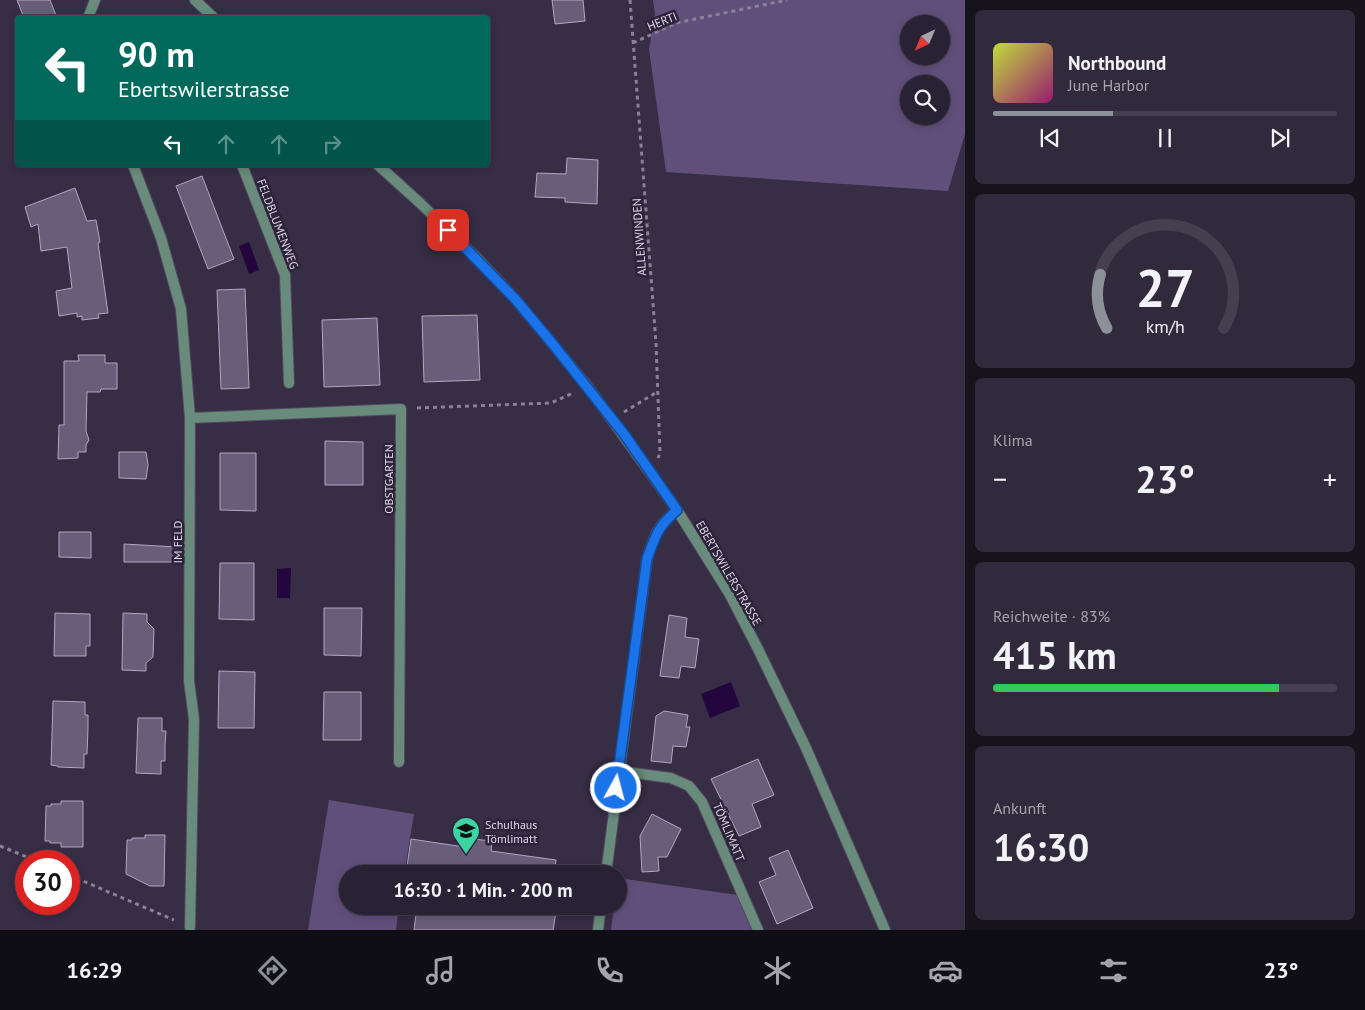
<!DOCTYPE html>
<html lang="de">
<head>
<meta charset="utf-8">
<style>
	:root { --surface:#292234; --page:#312a3c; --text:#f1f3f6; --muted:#a5a4ac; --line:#453f4f; --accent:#8c9099 }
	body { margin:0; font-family:"PT Sans",sans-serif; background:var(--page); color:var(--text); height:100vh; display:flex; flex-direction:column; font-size:19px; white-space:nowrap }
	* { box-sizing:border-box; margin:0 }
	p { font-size:16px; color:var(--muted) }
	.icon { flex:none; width:28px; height:28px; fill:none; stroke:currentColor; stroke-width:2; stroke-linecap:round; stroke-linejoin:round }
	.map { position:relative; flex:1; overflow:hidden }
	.drawer { display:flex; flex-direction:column; gap:10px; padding:10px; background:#17131d; width:400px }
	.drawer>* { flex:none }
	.hud { position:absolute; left:15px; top:15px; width:475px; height:152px; border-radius:5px; box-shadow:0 2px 8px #0003,0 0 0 1px var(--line); background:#00695c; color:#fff; overflow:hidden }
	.needle { width:32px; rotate:224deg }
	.controls { position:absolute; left:900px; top:15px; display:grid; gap:10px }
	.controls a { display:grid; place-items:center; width:50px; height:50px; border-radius:50%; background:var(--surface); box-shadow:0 2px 8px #0003,0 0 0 1px var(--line); font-size:25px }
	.speed { position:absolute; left:15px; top:850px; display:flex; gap:10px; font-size:25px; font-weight:700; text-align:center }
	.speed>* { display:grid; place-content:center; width:65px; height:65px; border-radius:50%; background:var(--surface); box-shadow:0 2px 8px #0003,0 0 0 1px var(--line); line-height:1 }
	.speed .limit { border:8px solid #d22; background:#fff; color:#111 }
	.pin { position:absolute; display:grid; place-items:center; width:42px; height:42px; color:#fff; margin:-21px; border-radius:10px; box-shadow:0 2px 8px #0006 }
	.me { position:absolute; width:55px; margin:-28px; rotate:7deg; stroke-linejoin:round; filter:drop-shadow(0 0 4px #0008) }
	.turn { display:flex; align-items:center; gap:18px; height:105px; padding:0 20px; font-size:22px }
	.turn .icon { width:65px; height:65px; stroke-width:2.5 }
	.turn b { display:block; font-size:35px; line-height:42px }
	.lanes { display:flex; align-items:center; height:48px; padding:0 20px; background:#0003; justify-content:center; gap:25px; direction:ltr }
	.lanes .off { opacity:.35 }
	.big { font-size:38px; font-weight:600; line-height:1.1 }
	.drawer .tile { flex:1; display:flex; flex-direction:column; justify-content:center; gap:8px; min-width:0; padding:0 18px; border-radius:8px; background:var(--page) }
	.drawer .dial { align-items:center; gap:0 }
	.dial svg { height:130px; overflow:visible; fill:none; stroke:var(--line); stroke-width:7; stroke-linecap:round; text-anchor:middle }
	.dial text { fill:var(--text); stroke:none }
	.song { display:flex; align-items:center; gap:15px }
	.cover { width:60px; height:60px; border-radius:8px; background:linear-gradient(135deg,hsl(70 70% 55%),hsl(320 70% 35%)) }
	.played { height:5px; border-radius:2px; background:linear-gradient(90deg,var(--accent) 35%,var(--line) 35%) }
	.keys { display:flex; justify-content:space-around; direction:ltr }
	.heat { display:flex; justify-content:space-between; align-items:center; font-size:28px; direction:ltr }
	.charge { height:8px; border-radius:4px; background:linear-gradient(90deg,#34c759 83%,var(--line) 0) }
	.trip { position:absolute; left:339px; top:865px; width:288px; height:50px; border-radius:25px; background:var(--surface); box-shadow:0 2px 8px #0003,0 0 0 1px var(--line); font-weight:600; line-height:50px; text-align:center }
	.dock { display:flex; height:80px; justify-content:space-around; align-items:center; background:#100e15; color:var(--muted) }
	.dock .icon { width:35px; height:35px }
	.dock .on { color:var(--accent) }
	.dock b { font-size:22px; color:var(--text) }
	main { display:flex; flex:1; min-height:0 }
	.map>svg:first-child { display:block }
	.green { fill:#614f7b; fill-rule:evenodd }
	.water { fill:#23063d }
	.building { fill:#685e79; stroke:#b1a6c4 }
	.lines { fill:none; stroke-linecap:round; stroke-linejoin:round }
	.service-casing { stroke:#52495f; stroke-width:12 }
	.minor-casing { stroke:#52495f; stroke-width:12 }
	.tertiary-casing { stroke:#52495f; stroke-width:12 }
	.path { stroke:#898295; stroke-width:3; stroke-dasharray:4 4; stroke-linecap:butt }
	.service { stroke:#698b7c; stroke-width:10 }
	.minor { stroke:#698b7c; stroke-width:10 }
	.tertiary { stroke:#698b7c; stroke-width:10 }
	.route-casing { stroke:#114b97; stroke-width:12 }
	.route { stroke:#1a73e8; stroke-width:9 }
	.labels { text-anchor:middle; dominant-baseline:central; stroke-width:5; stroke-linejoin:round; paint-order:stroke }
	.street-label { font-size:12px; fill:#ded9e8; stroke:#2d233b }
	.poi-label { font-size:12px; fill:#ded9e8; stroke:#2d233b; text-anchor:start }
</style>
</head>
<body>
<main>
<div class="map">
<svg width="965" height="930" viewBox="0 0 965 930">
	<rect width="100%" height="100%" fill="#372d45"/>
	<path class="green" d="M 653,0 L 965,0 L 965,134 L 948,191 L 666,172 L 649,49 L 655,14 ZM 909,24 L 941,24 L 941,56 L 909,56 ZM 909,84 L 941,84 L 941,116 L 909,116 Z
		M 329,800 L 414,814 L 404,874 L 348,874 L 348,906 L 399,906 L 396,930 L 308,930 Z
		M 618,878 L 738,895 L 753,930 L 611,930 L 614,906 L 618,906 Z"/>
	<path class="water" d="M 249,242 L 259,270 L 249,274 L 239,246 Z
		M 291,568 L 290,598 L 277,598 L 277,569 Z
		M 731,682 L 740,706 L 710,718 L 701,694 Z"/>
	<path class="building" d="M 17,0 L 50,0 L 57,18 L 24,18 Z
		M 552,0 L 583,0 L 585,21 L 555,24 Z
		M 567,158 L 598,160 L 597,204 L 565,202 L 565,198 L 535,197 L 537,173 L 566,174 Z
		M 202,176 L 234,259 L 208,269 L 176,186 Z
		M 75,188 L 87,221 L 96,220 L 100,242 L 98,243 L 108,313 L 98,314 L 99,318 L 82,320 L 82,316 L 77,317 L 77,313 L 59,316 L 56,291 L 72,288 L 67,247 L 41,251 L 38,224 L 31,227 L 25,207 Z
		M 245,289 L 249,388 L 221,389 L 217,290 Z
		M 477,315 L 480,380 L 424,382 L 422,316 Z
		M 377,318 L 380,385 L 324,387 L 322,320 Z
		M 78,355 L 105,355 L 105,363 L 117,363 L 117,389 L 101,389 L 100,392 L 87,392 L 86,431 L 89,440 L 86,445 L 86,452 L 78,452 L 78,458 L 58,459 L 59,425 L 64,425 L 64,361 L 79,361 Z
		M 325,441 L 363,442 L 363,485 L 325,485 Z
		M 119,452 L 146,452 L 148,465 L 146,479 L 119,478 Z
		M 220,453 L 256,453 L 256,511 L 220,510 Z
		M 59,532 L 91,532 L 91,558 L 59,557 Z
		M 124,544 L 177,547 L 176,562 L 124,562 Z
		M 220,563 L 254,563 L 254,620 L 219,619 Z
		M 324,608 L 362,608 L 361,656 L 324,655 Z
		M 55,613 L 90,614 L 90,646 L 86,646 L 86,656 L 54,656 Z
		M 123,613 L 147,614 L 147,622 L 154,629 L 153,657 L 146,663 L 146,671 L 122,670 Z
		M 669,615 L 687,618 L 685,637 L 699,639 L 695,668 L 681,666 L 679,678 L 660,676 Z
		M 219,671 L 255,672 L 254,728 L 218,728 Z
		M 324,692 L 361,692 L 361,740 L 323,740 Z
		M 53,701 L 85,702 L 85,715 L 88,715 L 88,728 L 87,754 L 84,754 L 84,768 L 58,767 L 58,766 L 51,765 Z
		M 664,711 L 688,715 L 686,727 L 690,727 L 686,747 L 673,746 L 671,763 L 651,761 L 656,716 Z
		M 138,718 L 162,718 L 162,731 L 166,731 L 165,746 L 165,761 L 161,761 L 161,774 L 136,773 Z
		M 758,759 L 774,795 L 752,804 L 761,827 L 739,836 L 711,779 Z
		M 61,801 L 83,801 L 83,847 L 61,847 L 61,843 L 50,843 L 50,841 L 45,841 L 46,806 L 51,806 L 51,804 L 61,804 Z
		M 652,814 L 681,829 L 667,857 L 658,857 L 659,871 L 642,872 L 640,836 Z
		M 145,835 L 165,835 L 164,886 L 150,886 L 126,874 L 127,840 L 132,840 L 132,838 L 145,838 Z
		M 411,839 L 471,848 L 473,839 L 492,841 L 491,851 L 556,860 L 554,874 L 406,873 Z
		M 788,850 L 813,908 L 777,924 L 759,882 L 776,875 L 769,858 Z
		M 417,906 L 557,906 L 553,930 L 414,930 Z"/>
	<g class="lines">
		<defs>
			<path id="service" d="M 619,771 L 671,778 L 689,786 L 702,802 L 758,930"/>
			<path id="minor" d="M 88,18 L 95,0
				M 133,165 L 161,238 L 181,309 L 190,418 L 189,681 L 194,719 L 190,927
				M 242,165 L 285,275 L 289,383
				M 190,418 L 401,409 L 399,762
				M 606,874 L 647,559 C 655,534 656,528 677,510
				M 598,930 L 601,906"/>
			<path id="tertiary" d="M 195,0 L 214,18
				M 378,165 L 420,203 L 477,258 L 516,300 L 588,387 L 677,510 L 729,593 L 758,649 L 806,748 L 885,930"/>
		</defs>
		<use href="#service" class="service-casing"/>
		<use href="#minor" class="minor-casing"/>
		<use href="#tertiary" class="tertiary-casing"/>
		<path class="path" d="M 630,0 L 656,343 L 660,453 L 658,458
			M 633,43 L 676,23 L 787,0
			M 417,408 L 551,403 L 573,393
			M 624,412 L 657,392
			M 0,846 L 37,861
			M 69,875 L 174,920"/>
		<use href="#service" class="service"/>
		<use href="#minor" class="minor"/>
		<use href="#tertiary" class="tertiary"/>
	</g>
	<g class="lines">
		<defs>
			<path id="route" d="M 448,230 L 516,300 L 552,343 L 624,434 L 677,510 C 657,528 656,534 647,559 L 616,788"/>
		</defs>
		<use href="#route" class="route-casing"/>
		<use href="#route" class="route"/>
	</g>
	<defs>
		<symbol id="school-pin" viewBox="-11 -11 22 30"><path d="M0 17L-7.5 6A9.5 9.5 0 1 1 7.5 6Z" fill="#3dd4a3" stroke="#2d233b"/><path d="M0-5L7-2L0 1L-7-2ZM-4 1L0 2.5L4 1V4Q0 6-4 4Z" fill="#111"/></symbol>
	</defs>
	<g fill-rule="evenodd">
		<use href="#school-pin" x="450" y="815" width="32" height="43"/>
	</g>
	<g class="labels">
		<g class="street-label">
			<text transform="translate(662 21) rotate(-22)">HERTI</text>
			<text transform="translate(278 224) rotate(69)">FELDBLUMENWEG</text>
			<text transform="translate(639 237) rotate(-94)">ALLENWINDEN</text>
			<text transform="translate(388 479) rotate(-90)">OBSTGARTEN</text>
			<text transform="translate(177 542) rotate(-90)">IM FELD</text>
			<text transform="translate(729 573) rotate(60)">EBERTSWILERSTRASSE</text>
			<text transform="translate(729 832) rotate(67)">TÖMLIMATT</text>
		</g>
		<g class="poi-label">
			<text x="485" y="824">Schulhaus<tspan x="485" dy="14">Tömlimatt</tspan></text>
		</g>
	</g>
</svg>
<div class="controls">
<a><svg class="needle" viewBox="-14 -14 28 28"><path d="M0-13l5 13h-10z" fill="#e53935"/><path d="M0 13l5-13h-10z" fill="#a5a4ac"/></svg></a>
<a><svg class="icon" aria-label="search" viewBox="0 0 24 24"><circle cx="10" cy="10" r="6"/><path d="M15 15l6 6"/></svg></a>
</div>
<div class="speed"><div class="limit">30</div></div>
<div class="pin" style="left:448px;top:230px;background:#d93025"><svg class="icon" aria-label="arrive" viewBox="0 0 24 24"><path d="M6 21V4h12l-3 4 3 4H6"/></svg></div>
<svg class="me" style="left:616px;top:788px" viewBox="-20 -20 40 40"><circle r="17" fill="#1a73e8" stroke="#fff" stroke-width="3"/><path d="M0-11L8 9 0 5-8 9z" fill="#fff"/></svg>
<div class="trip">16:30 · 1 Min. · 200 m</div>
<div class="hud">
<div class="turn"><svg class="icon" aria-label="left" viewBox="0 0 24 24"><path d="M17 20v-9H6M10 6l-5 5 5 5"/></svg><div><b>90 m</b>Ebertswilerstrasse</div></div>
<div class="lanes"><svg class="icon" aria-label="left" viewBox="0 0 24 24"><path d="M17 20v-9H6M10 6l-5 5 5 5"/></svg><svg class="icon off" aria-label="ahead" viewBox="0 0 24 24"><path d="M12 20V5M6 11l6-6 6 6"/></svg><svg class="icon off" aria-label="ahead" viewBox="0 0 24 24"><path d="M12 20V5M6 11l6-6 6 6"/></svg><svg class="icon off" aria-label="right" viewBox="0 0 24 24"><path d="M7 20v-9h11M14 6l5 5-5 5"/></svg></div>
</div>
</div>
<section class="drawer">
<div class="tile">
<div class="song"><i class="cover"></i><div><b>Northbound</b><p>June Harbor</p></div></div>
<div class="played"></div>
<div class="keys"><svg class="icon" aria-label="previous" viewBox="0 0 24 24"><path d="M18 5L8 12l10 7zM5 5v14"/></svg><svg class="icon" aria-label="pause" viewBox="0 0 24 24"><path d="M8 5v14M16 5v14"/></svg><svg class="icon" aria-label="next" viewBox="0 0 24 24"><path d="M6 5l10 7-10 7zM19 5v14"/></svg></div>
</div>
<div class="tile dial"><svg viewBox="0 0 100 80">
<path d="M14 69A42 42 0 1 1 86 69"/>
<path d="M14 69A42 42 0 0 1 10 36" stroke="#8c9099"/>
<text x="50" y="56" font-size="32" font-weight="700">27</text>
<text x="50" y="72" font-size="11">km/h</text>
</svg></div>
<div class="tile"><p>Klima</p>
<div class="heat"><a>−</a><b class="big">23°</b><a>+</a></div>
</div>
<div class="tile"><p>Reichweite · 83%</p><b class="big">415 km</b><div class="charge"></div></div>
<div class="tile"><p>Ankunft</p><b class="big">16:30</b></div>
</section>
</main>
<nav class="dock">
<b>16:29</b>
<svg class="icon on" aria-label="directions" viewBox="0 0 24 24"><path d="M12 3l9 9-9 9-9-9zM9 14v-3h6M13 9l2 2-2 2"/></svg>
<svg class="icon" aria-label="music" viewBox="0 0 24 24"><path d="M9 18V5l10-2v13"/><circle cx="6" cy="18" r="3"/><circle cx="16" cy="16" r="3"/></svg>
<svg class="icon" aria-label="phone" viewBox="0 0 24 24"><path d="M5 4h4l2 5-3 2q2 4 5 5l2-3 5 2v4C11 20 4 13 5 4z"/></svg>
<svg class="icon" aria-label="climate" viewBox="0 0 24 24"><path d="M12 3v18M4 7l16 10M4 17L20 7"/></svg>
<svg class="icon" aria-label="car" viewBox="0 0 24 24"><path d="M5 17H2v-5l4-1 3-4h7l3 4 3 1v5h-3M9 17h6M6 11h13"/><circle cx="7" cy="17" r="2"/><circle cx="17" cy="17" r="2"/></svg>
<svg class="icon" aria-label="filters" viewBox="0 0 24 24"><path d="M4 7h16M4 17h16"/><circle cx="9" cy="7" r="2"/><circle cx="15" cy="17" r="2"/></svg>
<b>23°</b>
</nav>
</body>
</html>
